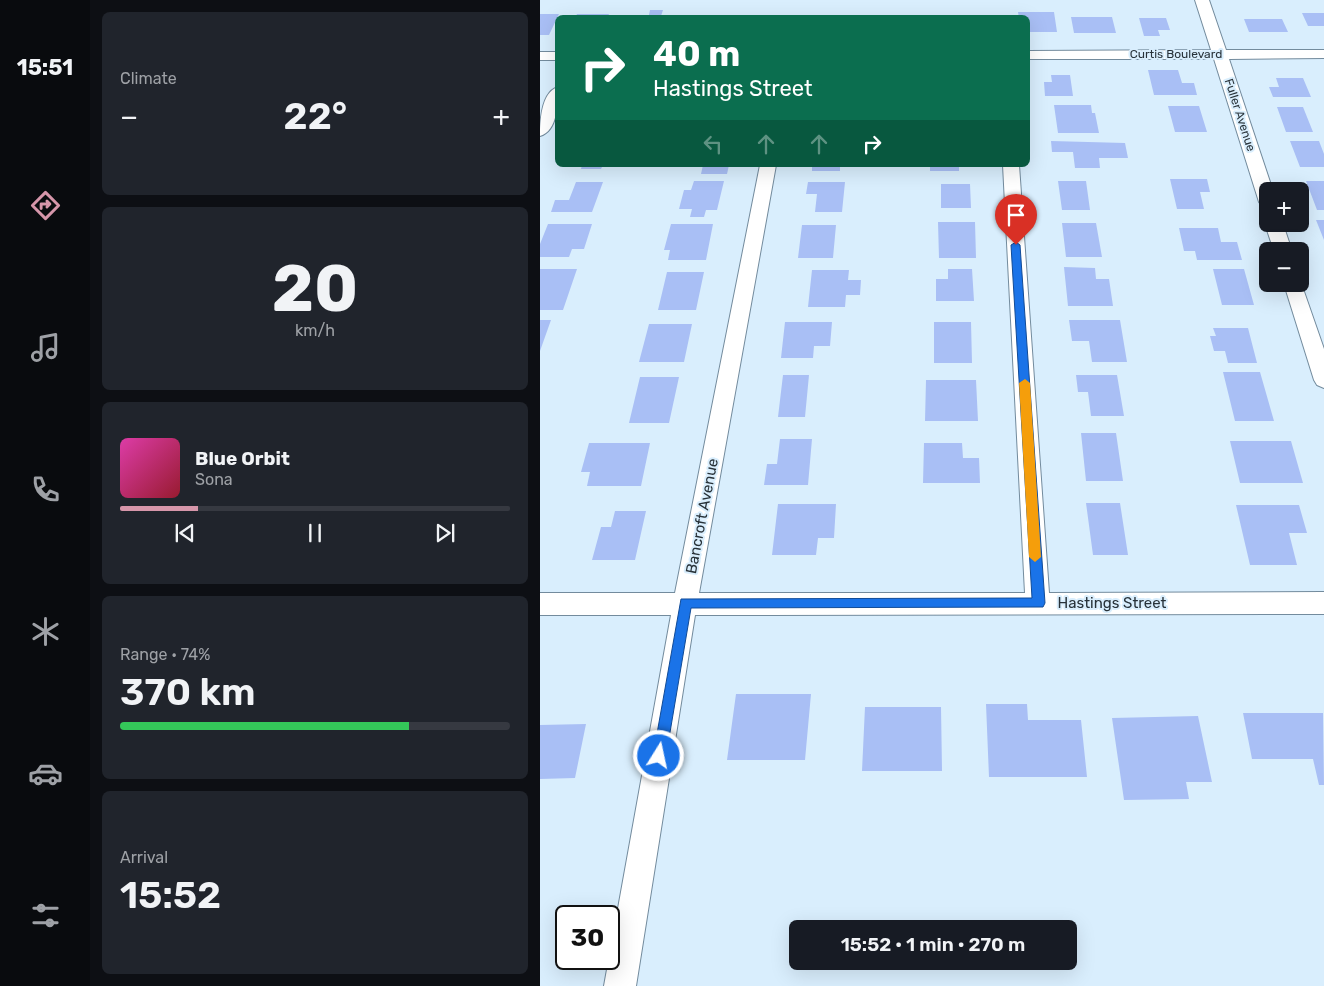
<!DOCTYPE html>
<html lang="en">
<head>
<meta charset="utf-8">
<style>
	:root { --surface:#171b24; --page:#20242c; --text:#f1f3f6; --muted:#9ea1a6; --line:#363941; --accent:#d696aa }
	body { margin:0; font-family:Rubik,sans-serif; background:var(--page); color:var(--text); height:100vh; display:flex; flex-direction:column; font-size:19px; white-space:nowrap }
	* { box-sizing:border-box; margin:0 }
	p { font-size:16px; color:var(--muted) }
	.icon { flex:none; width:28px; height:28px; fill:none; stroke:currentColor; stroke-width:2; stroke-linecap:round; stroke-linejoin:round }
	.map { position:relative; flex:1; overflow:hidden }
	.sheet { display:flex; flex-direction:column; gap:12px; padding:12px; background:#0d0f14; width:450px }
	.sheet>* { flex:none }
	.hud { position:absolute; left:15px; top:15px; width:475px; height:152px; border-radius:8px; box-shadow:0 5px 20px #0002; background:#0b6e4f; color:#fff; overflow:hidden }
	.fabs { position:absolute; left:719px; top:182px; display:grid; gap:10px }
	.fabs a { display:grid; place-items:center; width:50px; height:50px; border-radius:8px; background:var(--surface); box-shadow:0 5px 20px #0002; font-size:25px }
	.speed { position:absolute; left:15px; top:905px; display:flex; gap:10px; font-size:25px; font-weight:700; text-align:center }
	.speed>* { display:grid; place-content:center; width:65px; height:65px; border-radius:50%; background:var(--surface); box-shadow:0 5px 20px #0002; line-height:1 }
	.speed .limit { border:2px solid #111; border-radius:8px; background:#fff; color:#111 }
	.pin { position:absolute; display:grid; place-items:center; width:42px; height:42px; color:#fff; margin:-51px -21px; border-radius:50% 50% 50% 0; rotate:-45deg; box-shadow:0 0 5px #0007 }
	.pin .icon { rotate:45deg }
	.me { position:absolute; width:55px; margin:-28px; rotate:10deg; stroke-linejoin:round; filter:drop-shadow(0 0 4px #0008) }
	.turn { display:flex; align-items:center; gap:18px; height:105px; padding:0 15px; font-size:22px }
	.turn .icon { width:65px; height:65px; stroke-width:2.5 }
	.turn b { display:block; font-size:35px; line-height:42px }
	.lanes { display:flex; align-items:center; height:48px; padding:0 15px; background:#0003; justify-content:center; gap:25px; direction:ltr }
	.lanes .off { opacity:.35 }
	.big { font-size:38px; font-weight:600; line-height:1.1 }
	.sheet .tile { flex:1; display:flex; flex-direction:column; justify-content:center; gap:8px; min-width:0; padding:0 18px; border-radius:8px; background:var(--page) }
	.sheet .dial { align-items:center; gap:0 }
	.dial b { font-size:65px; line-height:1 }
	.song { display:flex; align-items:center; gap:15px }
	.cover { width:60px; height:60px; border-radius:8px; background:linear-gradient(135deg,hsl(320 70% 55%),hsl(350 70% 35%)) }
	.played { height:5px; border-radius:2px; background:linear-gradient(90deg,var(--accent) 20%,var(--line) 20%) }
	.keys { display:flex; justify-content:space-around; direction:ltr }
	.heat { display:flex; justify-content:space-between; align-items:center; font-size:28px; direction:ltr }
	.charge { height:8px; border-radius:4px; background:linear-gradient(90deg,#34c759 74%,var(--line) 0) }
	.trip { position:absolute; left:249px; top:920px; width:288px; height:50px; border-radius:8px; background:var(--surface); box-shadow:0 5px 20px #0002; font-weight:600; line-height:50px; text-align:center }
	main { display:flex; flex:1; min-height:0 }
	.tabs { display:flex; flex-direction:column; width:90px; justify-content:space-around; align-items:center; background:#090b0e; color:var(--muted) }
	.tabs .icon { width:35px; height:35px }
	.tabs .on { color:var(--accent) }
	.tabs b { font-size:22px; color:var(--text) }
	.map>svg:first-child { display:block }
	.building { fill:#a9bff5 }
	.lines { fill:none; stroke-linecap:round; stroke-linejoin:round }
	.street-casing { stroke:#738b9d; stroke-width:2 }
	.street { fill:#fff; fill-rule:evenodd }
	.route { fill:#1a73e8; stroke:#114b97 }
	.slow { fill:#f59e0b }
	.labels { text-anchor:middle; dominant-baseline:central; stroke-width:4; stroke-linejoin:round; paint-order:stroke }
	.far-street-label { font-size:12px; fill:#283239; stroke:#d9eefd }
	.street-label { font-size:15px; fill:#283239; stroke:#d9eefd }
</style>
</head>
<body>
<main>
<nav class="tabs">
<b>15:51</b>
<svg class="icon on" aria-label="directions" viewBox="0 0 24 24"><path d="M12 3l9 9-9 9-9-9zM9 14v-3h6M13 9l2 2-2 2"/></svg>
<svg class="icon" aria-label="music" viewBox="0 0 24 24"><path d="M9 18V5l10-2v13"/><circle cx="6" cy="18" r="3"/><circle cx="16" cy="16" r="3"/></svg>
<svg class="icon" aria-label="phone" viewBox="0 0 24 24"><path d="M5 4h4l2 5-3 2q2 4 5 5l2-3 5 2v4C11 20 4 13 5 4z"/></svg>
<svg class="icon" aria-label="climate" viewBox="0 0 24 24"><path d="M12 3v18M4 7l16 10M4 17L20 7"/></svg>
<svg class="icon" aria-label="car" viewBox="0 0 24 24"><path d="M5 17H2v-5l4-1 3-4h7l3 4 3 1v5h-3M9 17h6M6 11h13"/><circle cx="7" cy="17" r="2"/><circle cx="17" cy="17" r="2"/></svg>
<svg class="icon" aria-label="filters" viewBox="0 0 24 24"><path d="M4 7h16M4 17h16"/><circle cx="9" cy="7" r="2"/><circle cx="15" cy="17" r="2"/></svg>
</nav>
<section class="sheet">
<div class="tile"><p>Climate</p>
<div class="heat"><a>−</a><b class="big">22°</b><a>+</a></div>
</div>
<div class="tile dial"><b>20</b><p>km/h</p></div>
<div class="tile">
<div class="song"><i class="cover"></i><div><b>Blue Orbit</b><p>Sona</p></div></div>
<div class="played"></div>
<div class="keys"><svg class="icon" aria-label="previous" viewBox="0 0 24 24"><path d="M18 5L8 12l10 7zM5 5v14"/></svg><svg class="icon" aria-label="pause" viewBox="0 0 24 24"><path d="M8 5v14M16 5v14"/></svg><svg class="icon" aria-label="next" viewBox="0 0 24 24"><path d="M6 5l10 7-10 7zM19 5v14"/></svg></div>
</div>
<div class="tile"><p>Range · 74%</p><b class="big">370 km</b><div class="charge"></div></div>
<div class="tile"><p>Arrival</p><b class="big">15:52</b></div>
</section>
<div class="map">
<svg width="784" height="986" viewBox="0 0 784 986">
	<rect width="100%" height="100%" fill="#d9eefd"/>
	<path class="building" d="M 110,10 L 123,10 L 121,16 L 132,16 L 131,18 L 97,18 L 97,15 L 109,15 Z
		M 478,12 L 514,12 L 517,32 L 488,32 L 488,18 L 479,18 Z
		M 762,13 L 784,13 L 784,26 L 768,26 Z
		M 0,14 L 19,14 L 9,35 L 0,35 Z
		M 37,14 L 69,14 L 67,18 L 35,18 Z
		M 531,17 L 572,17 L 576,33 L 534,33 Z
		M 599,18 L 626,18 L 630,30 L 618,30 L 620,36 L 604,36 Z
		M 704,19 L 742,19 L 748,32 L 709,32 Z
		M 608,70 L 638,70 L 642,83 L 654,83 L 657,95 L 614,95 Z
		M 511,75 L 530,75 L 533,96 L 505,96 L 504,82 L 512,82 Z
		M 736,78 L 763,78 L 771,97 L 733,97 L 729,87 L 739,87 Z
		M 514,105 L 551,105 L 552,113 L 555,113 L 559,133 L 518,133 Z
		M 628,106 L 659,106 L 667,132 L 635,132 Z
		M 737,107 L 763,107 L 773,132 L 746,132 Z
		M 511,141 L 585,143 L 588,158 L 559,158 L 560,168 L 535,168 L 533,152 L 512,152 Z
		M 750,141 L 779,141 L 784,154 L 784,167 L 760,167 Z
		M 42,165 L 63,165 L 61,169 L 41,169 Z
		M 163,165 L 189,165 L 187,174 L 161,174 Z
		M 272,165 L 300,165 L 300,171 L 272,171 Z
		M 390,165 L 419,165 L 419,171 L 390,171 Z
		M 630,179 L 667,179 L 670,192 L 660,192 L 664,209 L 637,209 Z
		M 154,181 L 184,181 L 177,210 L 166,210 L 164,217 L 150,217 L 152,209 L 139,209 L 144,190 L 151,190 Z
		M 518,181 L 546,181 L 550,210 L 522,210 Z
		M 766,181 L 784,181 L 784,210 L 777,210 Z
		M 36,182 L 63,182 L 52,212 L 11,212 L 15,200 L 29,200 Z
		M 268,182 L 305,182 L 302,212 L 275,212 L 277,194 L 266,194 Z
		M 401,184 L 430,184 L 431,208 L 401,208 Z
		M 776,220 L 784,220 L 784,240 Z
		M 398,222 L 435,222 L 436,258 L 399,258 Z
		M 522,223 L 556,223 L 562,257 L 526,257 Z
		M 8,224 L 52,224 L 44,249 L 32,249 L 29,257 L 0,257 L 0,244 Z
		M 131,224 L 173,224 L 166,260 L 128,260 L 130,250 L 124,250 Z
		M 262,225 L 296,225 L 293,258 L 258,258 Z
		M 639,228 L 678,228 L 681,242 L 697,242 L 702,260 L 657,260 L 655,251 L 644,251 Z
		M 524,267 L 555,268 L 556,279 L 569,279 L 573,306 L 528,306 Z
		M 0,269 L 37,269 L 23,310 L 0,310 Z
		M 408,269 L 432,269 L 434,301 L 396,301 L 396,279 L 408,279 Z
		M 673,269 L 704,269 L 714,305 L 682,305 Z
		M 272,270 L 309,270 L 308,280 L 321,280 L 320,295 L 306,295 L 305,307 L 268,307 Z
		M 127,272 L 164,272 L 156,310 L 118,310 Z
		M 0,320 L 11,320 L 0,351 Z
		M 529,320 L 580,320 L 587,362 L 552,362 L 549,341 L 532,341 Z
		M 245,322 L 292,322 L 290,346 L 274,346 L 273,358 L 241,358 Z
		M 394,322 L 431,322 L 432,363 L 394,363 Z
		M 109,324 L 152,324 L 144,362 L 99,362 Z
		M 673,328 L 708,328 L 717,363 L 688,363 L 685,351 L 674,351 L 670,336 L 676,336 Z
		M 683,372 L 720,372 L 734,421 L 695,421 Z
		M 243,375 L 269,375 L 265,417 L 238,417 Z
		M 536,375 L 577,375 L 584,416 L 551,416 L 548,392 L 538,392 Z
		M 100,377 L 139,377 L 129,423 L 89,423 Z
		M 386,380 L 436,380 L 438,421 L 385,421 Z
		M 541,433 L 576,433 L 583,481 L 546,481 Z
		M 240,439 L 272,439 L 268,485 L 224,485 L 227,464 L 237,464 Z
		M 690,441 L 751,441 L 763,483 L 700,483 Z
		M 49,443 L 110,443 L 101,486 L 47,486 L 50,472 L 41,472 Z
		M 384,443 L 422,443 L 423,458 L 439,458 L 440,483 L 383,483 Z
		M 546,503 L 580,503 L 588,555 L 553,555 Z
		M 238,504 L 296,504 L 294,538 L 278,538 L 276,555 L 232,555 Z
		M 696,505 L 759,505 L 767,533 L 749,533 L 757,565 L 710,565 Z
		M 75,511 L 106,511 L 95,560 L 52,560 L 61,527 L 71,527 Z
		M 196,694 L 271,694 L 265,760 L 187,760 Z
		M 446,704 L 487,704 L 488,720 L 541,720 L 547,777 L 449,777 Z
		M 325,707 L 401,707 L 402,771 L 322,771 Z
		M 703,713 L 783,713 L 784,785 L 779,785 L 773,759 L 712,759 Z
		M 658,716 L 672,782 L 646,782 L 649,799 L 584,800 L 572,718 Z
		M 46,724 L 35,778 L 0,779 L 0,725 Z"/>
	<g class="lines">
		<defs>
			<path id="street" d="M 655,0 L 669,0 L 686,50 L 784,50 L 784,58 L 689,59 L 733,191 L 728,191 L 728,207 L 722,206 L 719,202 L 674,59 L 488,59 L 488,51 L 671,50 Z
				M 0,52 L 18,52 L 18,60 L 0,60 Z
				M 18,87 C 18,102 18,131 0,136 C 0,122 1,92 18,87 Z
				M 220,165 L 236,165 L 159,593 L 485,593 L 463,165 L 479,165 L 509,593 L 784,592 L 784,614 L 155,615 L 96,986 L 64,986 L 131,615 L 0,615 L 0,593 L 135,593 Z
				M 728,220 L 728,224 L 743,224 L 752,251 L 734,251 L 725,224 Z
				M 760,280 L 784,349 L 784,388 L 777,385 L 774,380 L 744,284 L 760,284 Z"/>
		</defs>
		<use href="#street" class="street-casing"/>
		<use href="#street" class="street"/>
	</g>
	<path class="route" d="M 476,242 L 480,245 L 505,603 L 503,607 L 151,608 L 126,756 L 124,760 L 119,762 L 115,760 L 113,756 L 141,599 L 492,598 L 471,245 Z"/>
	<path class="slow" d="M 485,379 L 490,383 L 501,557 L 495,562 L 489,557 L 479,383 Z"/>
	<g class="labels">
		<g class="far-street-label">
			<text x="636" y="54">Curtis Boulevard</text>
			<text transform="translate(700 115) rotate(72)">Fuller Avenue</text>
		</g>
		<g class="street-label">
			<text transform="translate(162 516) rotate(-79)">Bancroft Avenue</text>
			<text x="572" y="603">Hastings Street</text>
		</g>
	</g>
</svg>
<div class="fabs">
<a>+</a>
<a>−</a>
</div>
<div class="speed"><div class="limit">30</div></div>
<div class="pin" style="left:476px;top:245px;background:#d93025"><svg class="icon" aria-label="arrive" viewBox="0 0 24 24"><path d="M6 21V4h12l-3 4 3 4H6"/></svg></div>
<svg class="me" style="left:119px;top:756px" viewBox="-20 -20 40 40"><circle r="17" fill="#1a73e8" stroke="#fff" stroke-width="3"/><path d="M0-11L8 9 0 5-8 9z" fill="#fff"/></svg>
<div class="trip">15:52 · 1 min · 270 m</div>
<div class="hud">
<div class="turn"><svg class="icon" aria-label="right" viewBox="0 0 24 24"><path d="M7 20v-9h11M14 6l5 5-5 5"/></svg><div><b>40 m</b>Hastings Street</div></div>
<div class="lanes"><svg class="icon off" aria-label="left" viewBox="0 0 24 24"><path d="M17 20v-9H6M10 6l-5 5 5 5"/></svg><svg class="icon off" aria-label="ahead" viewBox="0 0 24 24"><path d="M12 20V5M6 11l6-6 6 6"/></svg><svg class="icon off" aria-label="ahead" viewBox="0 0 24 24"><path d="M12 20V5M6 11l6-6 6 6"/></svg><svg class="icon" aria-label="right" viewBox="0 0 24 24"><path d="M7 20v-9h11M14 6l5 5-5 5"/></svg></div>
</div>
</div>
</main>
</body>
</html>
